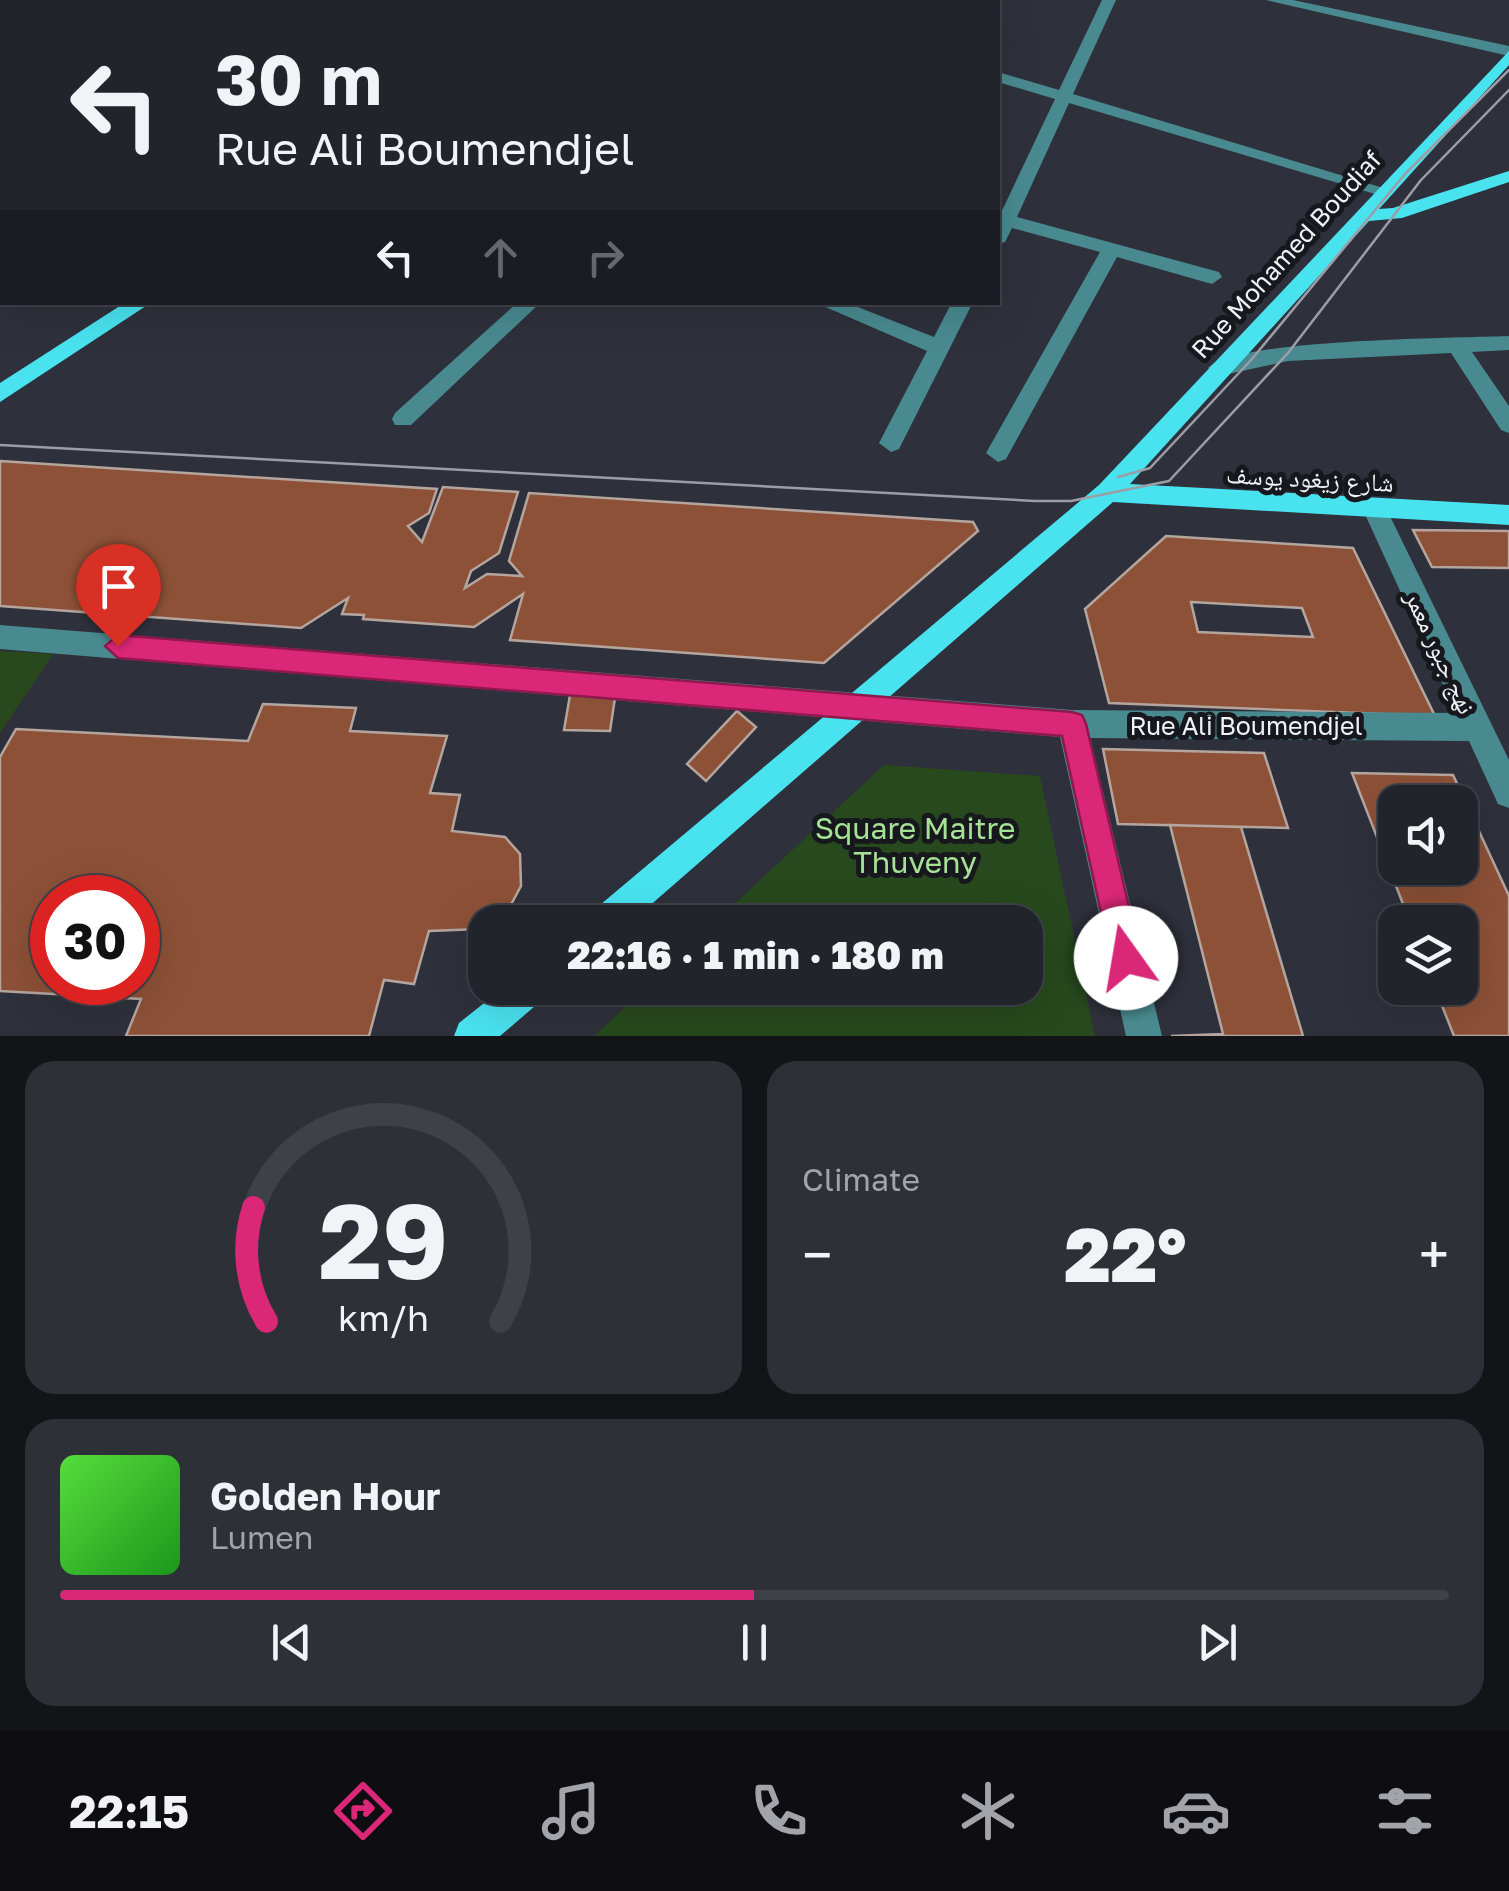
<!DOCTYPE html>
<html lang="en">
<head>
<meta charset="utf-8">
<style>
	:root { --surface:#22242c; --page:#2e3038; --text:#f1f3f6; --muted:#a2a4a9; --line:#3f4148; --accent:#db2777 }
	body { margin:0; font-family:"Golos Text","Noto Naskh Arabic",sans-serif; background:var(--page); color:var(--text); height:100vh; display:flex; flex-direction:column; font-size:38px; white-space:nowrap }
	* { box-sizing:border-box; margin:0 }
	p { font-size:32px; color:var(--muted) }
	.icon { flex:none; width:55px; height:55px; fill:none; stroke:currentColor; stroke-width:2; stroke-linecap:round; stroke-linejoin:round }
	.map { position:relative; height:1036px; overflow:hidden }
	.drawer { display:flex; flex-direction:column; gap:25px; padding:25px; background:#131418; flex:1 }
	.drawer>* { flex:none }
	.guide { position:absolute; left:0px; top:0px; width:1000px; height:305px; box-shadow:0 10px 40px #0002,0 0 0 2px var(--line); background:#22242c; color:var(--text); overflow:hidden }
	.fabs { position:absolute; left:1378px; top:785px; display:grid; gap:20px }
	.fabs a { display:grid; place-items:center; width:100px; height:100px; border-radius:20px; background:var(--surface); box-shadow:0 10px 40px #0002,0 0 0 2px var(--line); font-size:50px }
	.speed { position:absolute; left:30px; top:875px; display:flex; gap:20px; font-size:50px; font-weight:700; text-align:center }
	.speed>* { display:grid; place-content:center; width:130px; height:130px; border-radius:50%; background:var(--surface); box-shadow:0 10px 40px #0002,0 0 0 2px var(--line); line-height:1 }
	.speed .limit { border:15px solid #d22; background:#fff; color:#111 }
	.pin { position:absolute; display:grid; place-items:center; width:85px; height:85px; color:#fff; margin:-102px -42px; border-radius:50% 50% 50% 0; rotate:-45deg; box-shadow:0 0 10px #0007 }
	.pin .icon { rotate:45deg }
	.me { position:absolute; width:110px; margin:-55px; rotate:347deg; stroke-linejoin:round; filter:drop-shadow(0 0 8px #0008) }
	.turn { display:flex; align-items:center; gap:35px; height:210px; padding:0 50px; font-size:45px }
	.turn .icon { width:130px; height:130px; stroke-width:2.5 }
	.turn b { display:block; font-size:70px; line-height:85px }
	.lanes { display:flex; align-items:center; height:95px; padding:0 50px; background:#0003; justify-content:center; gap:50px; direction:ltr }
	.lanes .off { opacity:.35 }
	.big { font-size:75px; font-weight:800; line-height:1.1 }
	.drawer .widget { flex:1; display:flex; flex-direction:column; justify-content:center; gap:15px; min-width:0; padding:0 35px; border-radius:30px; background:var(--page) }
	.drawer .dial { align-items:center; gap:0 }
	.dial svg { height:260px; overflow:visible; fill:none; stroke:var(--line); stroke-width:7; stroke-linecap:round; text-anchor:middle }
	.dial text { fill:var(--text); stroke:none }
	.song { display:flex; align-items:center; gap:30px }
	.cover { width:120px; height:120px; border-radius:15px; background:linear-gradient(135deg,hsl(110 70% 55%),hsl(120 70% 35%)) }
	.played { height:10px; border-radius:5px; background:linear-gradient(90deg,var(--accent) 50%,var(--line) 50%) }
	.keys { display:flex; justify-content:space-around; direction:ltr }
	.heat { display:flex; justify-content:space-between; align-items:center; font-size:55px; direction:ltr }
	.drawer .tiles { flex:1; display:grid; gap:25px; grid-template-columns:1fr 1fr }
	.widget:last-child { grid-column:span 2 }
	.trip { position:absolute; left:468px; top:905px; width:575px; height:100px; border-radius:30px; background:var(--surface); box-shadow:0 10px 40px #0002,0 0 0 2px var(--line); font-weight:800; line-height:100px; text-align:center }
	.tab-bar { display:flex; height:160px; justify-content:space-around; align-items:center; background:#0e0e12; color:var(--muted) }
	.tab-bar .icon { width:70px; height:70px }
	.tab-bar .on { color:var(--accent) }
	.tab-bar b { font-size:45px; color:var(--text) }
	.map>svg:first-child { display:block }
	.green { fill:#27491d }
	.building { fill:#8d5137; stroke:#b4a59f; stroke-width:2.5; fill-rule:evenodd }
	.lines { fill:none; stroke-linecap:round; stroke-linejoin:round }
	.minor { fill:#498a90; fill-rule:evenodd }
	.major { fill:#49e3f0; fill-rule:evenodd }
	.tram { stroke:#9c9da6; stroke-width:2.5 }
	.route { fill:#db2777; stroke:#8e194d; stroke-width:2.5 }
	.labels { text-anchor:middle; dominant-baseline:central; stroke-width:10; stroke-linejoin:round; paint-order:stroke }
	.street-label { font-size:25px; fill:#f0f1f9; stroke:#17181d }
	.near-park-label { font-size:30px; fill:#a6e296; stroke:#17181d }
</style>
</head>
<body>
<div class="map">
<svg width="1509" height="1036" viewBox="0 0 1509 1036">
	<rect width="100%" height="100%" fill="#2e303b"/>
	<path class="green" d="M 0,651 L 53,654 L 0,733 Z
		M 884,765 L 1040,776 L 1095,1036 L 594,1036 L 646,988 L 1025,988 L 1025,922 L 715,922 Z"/>
	<path class="building" d="M 0,461 L 437,489 L 429,513 L 408,526 L 422,542 L 443,487 L 518,492 L 499,553 L 471,571 L 465,588 L 487,574 L 522,576 L 509,561 L 529,493 L 973,522 L 978,531 L 824,663 L 510,640 L 523,594 L 474,627 L 363,619 L 364,615 L 342,614 L 348,598 L 301,628 L 0,606 Z
		M 1413,530 L 1509,531 L 1509,568 L 1432,567 Z
		M 1166,536 L 1353,548 L 1435,716 L 1109,703 L 1085,609 ZM 1191,602 L 1302,608 L 1313,637 L 1198,632 Z
		M 570,695 L 615,698 L 610,731 L 564,730 Z
		M 263,704 L 356,708 L 350,731 L 447,736 L 430,793 L 460,795 L 452,831 L 505,837 L 520,854 L 521,886 L 507,912 L 480,929 L 429,931 L 414,984 L 384,980 L 369,1036 L 126,1036 L 141,999 L 0,991 L 0,757 L 16,729 L 248,741 ZM 52,898 L 138,898 L 138,982 L 52,982 Z
		M 737,711 L 756,727 L 706,781 L 687,764 Z
		M 1103,749 L 1264,753 L 1288,828 L 1118,824 Z
		M 1352,773 L 1453,775 L 1509,896 L 1509,1036 L 1454,1036 L 1435,988 L 1460,988 L 1460,922 L 1410,922 ZM 1395,802 L 1460,802 L 1460,868 L 1395,868 Z
		M 1170,825 L 1241,827 L 1303,1036 L 1171,1036 L 1223,1034 Z"/>
	<g class="lines">
		<path class="minor" d="M 39,0 L 59,0 L 60,2 L 40,2 Z
			M 718,0 L 740,0 L 741,2 L 719,2 Z
			M 1102,0 L 1116,0 L 1073,94 L 1390,190 L 1387,194 L 1375,194 L 1069,103 L 1017,217 L 1219,272 L 1222,277 L 1212,284 L 1117,257 L 1006,459 L 998,462 L 986,453 L 1100,252 L 1012,228 L 1005,242 L 998,244 L 998,219 L 1055,99 L 998,82 L 998,72 L 1059,90 Z
			M 1266,0 L 1293,0 L 1509,46 L 1509,56 Z
			M 2,82 L 2,92 L 0,93 L 0,83 Z
			M 2,227 L 2,240 L 0,241 L 0,228 Z
			M 518,302 L 541,302 L 411,425 L 395,425 L 392,419 L 395,413 Z
			M 814,302 L 845,302 L 934,337 L 952,302 L 973,302 L 899,449 L 891,452 L 879,443 L 927,351 Z
			M 1509,336 L 1509,350 L 1472,352 L 1509,406 L 1509,433 L 1501,430 L 1451,353 L 1288,361 L 1219,376 L 1208,368 C 1231,339 1461,338 1509,336 Z
			M 1375,500 L 1384,503 L 1387,510 L 1509,760 L 1509,808 L 1498,804 L 1469,741 L 1090,738 L 1162,1036 L 1126,1036 L 1060,737 L 0,649 L 0,625 L 1072,710 L 1456,713 L 1363,510 L 1366,503 Z"/>
		<path class="major" d="M 1509,51 L 1509,65 L 1379,209 L 1393,208 L 1509,171 L 1509,182 L 1402,218 L 1369,221 L 1130,484 L 1509,505 L 1509,525 L 1113,502 L 631,922 L 590,922 L 594,910 L 1099,485 Z
			M 126,302 L 152,302 L 0,402 L 0,383 Z
			M 503,988 L 547,988 L 542,1000 L 500,1036 L 454,1036 L 459,1023 Z"/>
		<path class="tram" d="M 0,445 L 1035,501 L 1071,501 L 1169,481 L 1288,353 L 1421,180 L 1509,90
			M 1118,477 L 1150,468 L 1252,359 L 1405,174 L 1509,70"/>
	</g>
	<path class="route" d="M 118,635 L 1072,712 L 1082,715 L 1086,724 L 1141,958 L 1137,969 L 1126,973 L 1115,969 L 1111,958 L 1062,736 L 118,658 L 105,646 Z"/>
	<g class="labels">
		<g class="street-label">
			<text transform="translate(1286 254) rotate(-48)">Rue Mohamed Boudiaf</text>
			<text transform="translate(1310 478) rotate(3)">شارع زيغود يوسف</text>
			<text transform="translate(1441 652) rotate(65)">نهج جبور معمر</text>
			<text x="1246" y="725">Rue Ali Boumendjel</text>
		</g>
		<g class="near-park-label">
			<text x="915" y="828">Square Maitre<tspan x="915" dy="34">Thuveny</tspan></text>
		</g>
	</g>
</svg>
<div class="fabs">
<a><svg class="icon" aria-label="sound" viewBox="0 0 24 24"><path d="M4 9h4l5-4v14l-5-4H4zM17 9q2 3 0 6"/></svg></a>
<a><svg class="icon" aria-label="layers" viewBox="0 0 24 24"><path d="M12 4l9 5-9 5-9-5zM3 14l9 5 9-5"/></svg></a>
</div>
<div class="speed"><div class="limit">30</div></div>
<div class="pin" style="left:118px;top:646px;background:#d93025"><svg class="icon" aria-label="arrive" viewBox="0 0 24 24"><path d="M6 21V4h12l-3 4 3 4H6"/></svg></div>
<svg class="me" style="left:1126px;top:958px" viewBox="-20 -20 40 40"><circle r="19" fill="#fff"/><path d="M0-13L10 11 0 6-10 11z" fill="#db2777"/></svg>
<div class="trip">22:16 · 1 min · 180 m</div>
<div class="guide">
<div class="turn"><svg class="icon" aria-label="left" viewBox="0 0 24 24"><path d="M17 20v-9H6M10 6l-5 5 5 5"/></svg><div><b>30 m</b>Rue Ali Boumendjel</div></div>
<div class="lanes"><svg class="icon" aria-label="left" viewBox="0 0 24 24"><path d="M17 20v-9H6M10 6l-5 5 5 5"/></svg><svg class="icon off" aria-label="ahead" viewBox="0 0 24 24"><path d="M12 20V5M6 11l6-6 6 6"/></svg><svg class="icon off" aria-label="right" viewBox="0 0 24 24"><path d="M7 20v-9h11M14 6l5 5-5 5"/></svg></div>
</div>
</div>
<section class="drawer">
<div class="tiles">
<div class="widget dial"><svg viewBox="0 0 100 80">
<path d="M14 69A42 42 0 1 1 86 69"/>
<path d="M14 69A42 42 0 0 1 10 34" stroke="#db2777"/>
<text x="50" y="56" font-size="32" font-weight="700">29</text>
<text x="50" y="72" font-size="11">km/h</text>
</svg></div>
<div class="widget"><p>Climate</p>
<div class="heat"><a>−</a><b class="big">22°</b><a>+</a></div>
</div>
<div class="widget">
<div class="song"><i class="cover"></i><div><b>Golden Hour</b><p>Lumen</p></div></div>
<div class="played"></div>
<div class="keys"><svg class="icon" aria-label="previous" viewBox="0 0 24 24"><path d="M18 5L8 12l10 7zM5 5v14"/></svg><svg class="icon" aria-label="pause" viewBox="0 0 24 24"><path d="M8 5v14M16 5v14"/></svg><svg class="icon" aria-label="next" viewBox="0 0 24 24"><path d="M6 5l10 7-10 7zM19 5v14"/></svg></div>
</div>
</div>
</section>
<nav class="tab-bar">
<b>22:15</b>
<svg class="icon on" aria-label="directions" viewBox="0 0 24 24"><path d="M12 3l9 9-9 9-9-9zM9 14v-3h6M13 9l2 2-2 2"/></svg>
<svg class="icon" aria-label="music" viewBox="0 0 24 24"><path d="M9 18V5l10-2v13"/><circle cx="6" cy="18" r="3"/><circle cx="16" cy="16" r="3"/></svg>
<svg class="icon" aria-label="phone" viewBox="0 0 24 24"><path d="M5 4h4l2 5-3 2q2 4 5 5l2-3 5 2v4C11 20 4 13 5 4z"/></svg>
<svg class="icon" aria-label="climate" viewBox="0 0 24 24"><path d="M12 3v18M4 7l16 10M4 17L20 7"/></svg>
<svg class="icon" aria-label="car" viewBox="0 0 24 24"><path d="M5 17H2v-5l4-1 3-4h7l3 4 3 1v5h-3M9 17h6M6 11h13"/><circle cx="7" cy="17" r="2"/><circle cx="17" cy="17" r="2"/></svg>
<svg class="icon" aria-label="filters" viewBox="0 0 24 24"><path d="M4 7h16M4 17h16"/><circle cx="9" cy="7" r="2"/><circle cx="15" cy="17" r="2"/></svg>
</nav>
</body>
</html>
